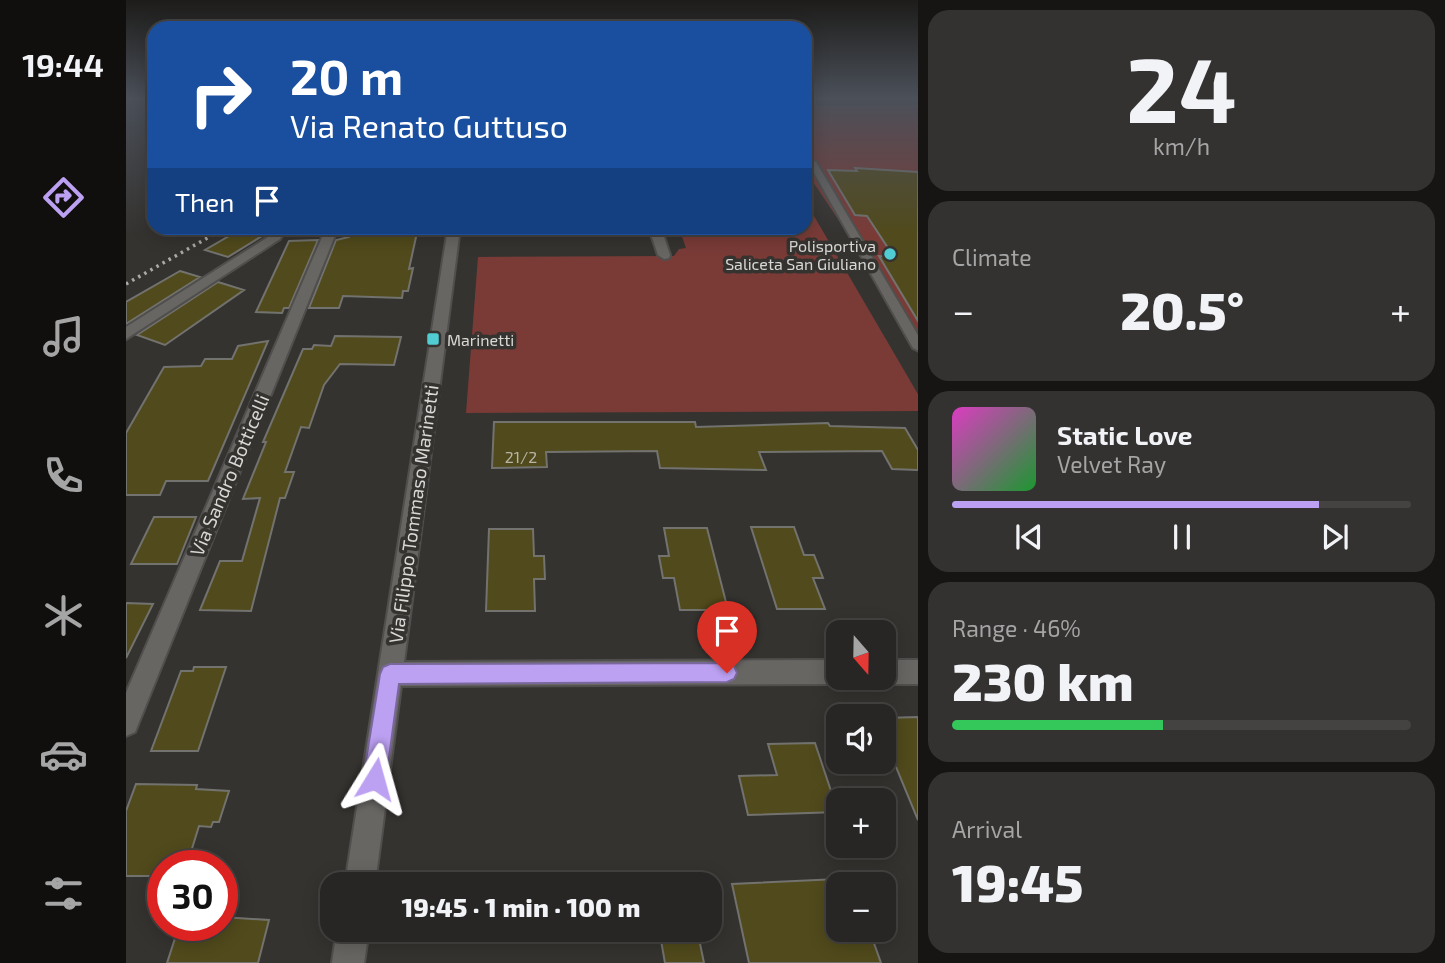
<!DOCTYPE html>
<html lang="en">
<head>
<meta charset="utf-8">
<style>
	:root { --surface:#282624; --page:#343231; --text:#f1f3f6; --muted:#a5a5a6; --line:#444341; --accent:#bca0f2 }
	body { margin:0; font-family:"Exo 2",sans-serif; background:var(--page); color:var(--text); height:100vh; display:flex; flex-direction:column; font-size:26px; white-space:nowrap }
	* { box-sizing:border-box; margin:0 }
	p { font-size:23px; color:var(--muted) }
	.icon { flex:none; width:38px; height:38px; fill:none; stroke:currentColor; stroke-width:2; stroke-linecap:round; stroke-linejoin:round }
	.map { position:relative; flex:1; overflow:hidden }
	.side { display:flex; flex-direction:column; gap:10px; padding:10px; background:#161514; width:527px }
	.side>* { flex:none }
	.guide { position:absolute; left:21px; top:21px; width:665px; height:214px; border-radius:21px; box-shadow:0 4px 18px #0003,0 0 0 2px var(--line); background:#1a4fa0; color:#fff; overflow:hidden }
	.needle { width:46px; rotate:160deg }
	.tools { position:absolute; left:700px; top:620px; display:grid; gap:14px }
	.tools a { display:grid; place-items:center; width:70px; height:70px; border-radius:14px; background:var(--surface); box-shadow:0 4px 18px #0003,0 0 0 2px var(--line); font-size:35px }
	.speed { position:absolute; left:21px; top:850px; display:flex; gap:14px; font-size:35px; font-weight:700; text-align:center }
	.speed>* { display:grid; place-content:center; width:91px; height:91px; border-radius:50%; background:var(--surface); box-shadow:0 4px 18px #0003,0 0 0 2px var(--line); line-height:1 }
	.speed .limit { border:10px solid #d22; background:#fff; color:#111 }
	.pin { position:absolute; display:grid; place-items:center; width:60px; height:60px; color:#fff; margin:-72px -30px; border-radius:50% 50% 50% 0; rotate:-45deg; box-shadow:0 0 7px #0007 }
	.pin .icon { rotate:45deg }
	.me { position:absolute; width:77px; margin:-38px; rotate:8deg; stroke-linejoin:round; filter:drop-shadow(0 0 5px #0008) }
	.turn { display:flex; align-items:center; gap:24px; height:147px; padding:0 28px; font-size:32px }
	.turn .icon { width:91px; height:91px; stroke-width:2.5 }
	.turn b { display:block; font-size:49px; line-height:60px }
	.then { display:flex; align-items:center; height:66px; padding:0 28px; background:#0003; gap:14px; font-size:26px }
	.big { font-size:52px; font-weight:800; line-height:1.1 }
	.side .widget { flex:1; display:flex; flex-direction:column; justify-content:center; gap:10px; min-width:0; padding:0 24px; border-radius:21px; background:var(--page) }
	.side .dial { align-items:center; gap:0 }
	.dial b { font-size:91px; line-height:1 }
	.song { display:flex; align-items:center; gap:21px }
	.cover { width:84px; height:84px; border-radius:10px; background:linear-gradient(135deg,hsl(310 70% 55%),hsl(130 70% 35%)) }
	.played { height:7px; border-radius:4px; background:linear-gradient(90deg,var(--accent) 80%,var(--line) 80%) }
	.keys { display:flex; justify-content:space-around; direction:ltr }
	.heat { display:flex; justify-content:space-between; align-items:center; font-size:38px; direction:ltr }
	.charge { height:10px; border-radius:5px; background:linear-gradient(90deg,#34c759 46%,var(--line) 0) }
	.trip { position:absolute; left:194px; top:872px; width:402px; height:70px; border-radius:21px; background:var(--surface); box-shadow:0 4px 18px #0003,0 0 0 2px var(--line); font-weight:800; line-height:70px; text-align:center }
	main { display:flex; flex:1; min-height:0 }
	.menu { display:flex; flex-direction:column; width:126px; justify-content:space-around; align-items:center; background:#100f0e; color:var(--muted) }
	.menu .icon { width:49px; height:49px }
	.menu .current { color:var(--accent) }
	.menu b { font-size:32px; color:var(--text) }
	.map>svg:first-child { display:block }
	.green { fill:#7a3b37 }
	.building { fill:#514a1c; stroke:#72726e; stroke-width:2 }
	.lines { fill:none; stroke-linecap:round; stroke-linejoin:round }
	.service-casing { stroke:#514f4d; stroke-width:4 }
	.minor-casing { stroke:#514f4d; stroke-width:4 }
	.service { fill:#686663; fill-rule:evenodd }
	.minor { fill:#686663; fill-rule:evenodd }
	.rail { stroke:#abaaa7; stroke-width:3.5; stroke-dasharray:2.5 4.5; stroke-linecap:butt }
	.route { fill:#bca0f2; stroke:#7a689d; stroke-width:2 }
	.poi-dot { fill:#51ccd3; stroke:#353330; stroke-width:2.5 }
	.labels { text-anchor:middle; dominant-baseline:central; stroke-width:7; stroke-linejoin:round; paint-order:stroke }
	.far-poi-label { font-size:16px; fill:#d9d8d6; stroke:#353330; text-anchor:end }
	.number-label { font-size:16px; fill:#b7b4a8 }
	.street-label { font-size:19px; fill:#d9d8d6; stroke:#353330 }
</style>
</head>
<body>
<main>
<nav class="menu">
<b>19:44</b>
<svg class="icon current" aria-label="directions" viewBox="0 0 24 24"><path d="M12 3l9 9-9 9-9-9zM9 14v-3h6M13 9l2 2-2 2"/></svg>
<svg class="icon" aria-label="music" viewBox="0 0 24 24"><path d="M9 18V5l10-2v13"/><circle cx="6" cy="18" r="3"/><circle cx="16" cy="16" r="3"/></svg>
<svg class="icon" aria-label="phone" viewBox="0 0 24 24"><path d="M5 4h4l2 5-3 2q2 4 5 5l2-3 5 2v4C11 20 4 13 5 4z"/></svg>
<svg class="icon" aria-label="climate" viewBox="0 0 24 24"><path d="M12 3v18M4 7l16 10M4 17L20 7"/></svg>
<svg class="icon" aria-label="car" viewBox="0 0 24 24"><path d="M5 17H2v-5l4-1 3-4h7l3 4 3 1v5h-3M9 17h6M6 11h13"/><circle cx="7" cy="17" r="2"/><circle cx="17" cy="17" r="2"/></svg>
<svg class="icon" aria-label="filters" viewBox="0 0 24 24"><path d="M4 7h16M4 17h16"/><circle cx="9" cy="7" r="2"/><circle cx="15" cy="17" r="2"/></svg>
</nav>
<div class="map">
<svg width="793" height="963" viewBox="0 0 793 963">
	<rect width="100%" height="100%" fill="#353330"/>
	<path class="green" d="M 792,105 L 792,338 L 679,170 L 679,106 Z
		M 679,216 L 688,216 L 793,396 L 792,411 L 340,413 L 352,257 L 548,256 L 553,249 L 560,248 L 553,228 L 679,228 Z"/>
	<path class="building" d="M 729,168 L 792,172 L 792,321 L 753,256 L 768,257 L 741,216 L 729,215 L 702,170 L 731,171 Z
		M 117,228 L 149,228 L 102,257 L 79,250 Z
		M 226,228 L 292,228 L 283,269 L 287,268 L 282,291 L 277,291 L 276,298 L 217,296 L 213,308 L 183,308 L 210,240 L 223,237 Z
		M 192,240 L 163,308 L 158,308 L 156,313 L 130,312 L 163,241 Z
		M 54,271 L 74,277 L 0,324 L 0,302 Z
		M 92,282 L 118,290 L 39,345 L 11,335 Z
		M 209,336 L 275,337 L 268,365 L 214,364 L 198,385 L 183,428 L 175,427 L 159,472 L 168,472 L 159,498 L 154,498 L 125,611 L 74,610 L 94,561 L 116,561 L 134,498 L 117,499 L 140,442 L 137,442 L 177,349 L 186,349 L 188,345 L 205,346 Z
		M 142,341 L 82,481 L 40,481 L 34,495 L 0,495 L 0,433 L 38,367 L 75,366 L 79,359 L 106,359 L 112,346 Z
		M 368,422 L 569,422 L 570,427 L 702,423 L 704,426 L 779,428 L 792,450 L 792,470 L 766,469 L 756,451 L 633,452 L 640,470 L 534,468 L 531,451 L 420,452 L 421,467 L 366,468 Z
		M 28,517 L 70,517 L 51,564 L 5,564 Z
		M 625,527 L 668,527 L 678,555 L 688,555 L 697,578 L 687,578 L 699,609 L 651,609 Z
		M 538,528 L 581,528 L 602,610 L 554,610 L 548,578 L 537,578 L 533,556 L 543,556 Z
		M 363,529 L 407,529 L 408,556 L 418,556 L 419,579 L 408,579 L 409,611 L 360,611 Z
		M 0,603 L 27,604 L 0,658 Z
		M 68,667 L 100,667 L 72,751 L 25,751 L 55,671 L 67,671 Z
		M 792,717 L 792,820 L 758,738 L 758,718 Z
		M 689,743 L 712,812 L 622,815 L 613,776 L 651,775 L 642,744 Z
		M 10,784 L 71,785 L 70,789 L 103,791 L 93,822 L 87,822 L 85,827 L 73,826 L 64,855 L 48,855 L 44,866 L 37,866 L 37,876 L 0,876 L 0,811 Z
		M 712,879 L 712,929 L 743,929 L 755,963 L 623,963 L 606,884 Z
		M 96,917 L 143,920 L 132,963 L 41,963 L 53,926 L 96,926 Z
		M 533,929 L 571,929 L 578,963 L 539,963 Z"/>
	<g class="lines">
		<defs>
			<path id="service" d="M 683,160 L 690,162 L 793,337 L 793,351 L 787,348 L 682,162 Z"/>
			<path id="minor" d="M 200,228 L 212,228 L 9,732 L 0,736 L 0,693 Z
				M 322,228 L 334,228 L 278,662 L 712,660 L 712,677 L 722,677 L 712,684 L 275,686 L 249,884 L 219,884 Z
				M 523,228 L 535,228 L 544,255 L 543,258 L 538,259 L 532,255 Z
				M 150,232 L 156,236 L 154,239 L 0,339 L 0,327 Z
				M 793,660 L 793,684 L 758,684 L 748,677 L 758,677 L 758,660 Z
				M 211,929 L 243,929 L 238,963 L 206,963 Z"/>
		</defs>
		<use href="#service" class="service-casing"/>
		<use href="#minor" class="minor-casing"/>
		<use href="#service" class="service"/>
		<use href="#minor" class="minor"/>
		<path class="rail" d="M 0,284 L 99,228"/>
	</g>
	<linearGradient id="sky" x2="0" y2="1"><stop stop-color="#1d1c1a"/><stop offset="0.42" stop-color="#4b5059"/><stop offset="1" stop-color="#4b5059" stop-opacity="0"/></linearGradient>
	<rect width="793" height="234" fill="url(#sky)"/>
	<path class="route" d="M 601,663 L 608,666 L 611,673 L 608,679 L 601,682 L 273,684 L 260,779 L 257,787 L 249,790 L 241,787 L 237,779 L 254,674 L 257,667 L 264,664 Z"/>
	<g class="poi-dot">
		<circle cx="764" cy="254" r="7"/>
		<rect x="300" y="332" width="14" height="14" rx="3.5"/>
	</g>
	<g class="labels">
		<g class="far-poi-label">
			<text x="750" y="245">Polisportiva<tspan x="750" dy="18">Saliceta San Giuliano</tspan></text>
			<text x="321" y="339" text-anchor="start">Marinetti</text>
		</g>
		<g class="number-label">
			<text x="395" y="456">21/2</text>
		</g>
		<g class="street-label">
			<text transform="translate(103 475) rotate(-67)">Via Sandro Botticelli</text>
			<text transform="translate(287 514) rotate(-82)">Via Filippo Tommaso Marinetti</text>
		</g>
	</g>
</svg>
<div class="tools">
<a><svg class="needle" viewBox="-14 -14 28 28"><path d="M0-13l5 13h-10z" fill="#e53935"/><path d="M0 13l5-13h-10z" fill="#a5a5a6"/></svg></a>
<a><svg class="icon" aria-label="sound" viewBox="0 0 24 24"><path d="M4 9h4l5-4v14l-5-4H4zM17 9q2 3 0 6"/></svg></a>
<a>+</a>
<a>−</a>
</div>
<div class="speed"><div class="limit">30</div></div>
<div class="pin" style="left:601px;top:673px;background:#d93025"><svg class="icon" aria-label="arrive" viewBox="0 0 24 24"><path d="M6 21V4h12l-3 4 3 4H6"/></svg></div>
<svg class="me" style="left:249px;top:779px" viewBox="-20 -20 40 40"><path d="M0-17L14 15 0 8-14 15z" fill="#bca0f2" stroke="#fff" stroke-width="4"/></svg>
<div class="trip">19:45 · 1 min · 100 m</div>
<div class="guide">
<div class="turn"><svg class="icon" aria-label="right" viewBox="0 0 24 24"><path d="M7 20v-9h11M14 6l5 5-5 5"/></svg><div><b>20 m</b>Via Renato Guttuso</div></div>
<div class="then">Then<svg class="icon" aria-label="arrive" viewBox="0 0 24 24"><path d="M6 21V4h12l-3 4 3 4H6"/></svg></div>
</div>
</div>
<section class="side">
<div class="widget dial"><b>24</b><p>km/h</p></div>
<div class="widget"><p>Climate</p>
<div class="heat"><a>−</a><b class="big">20.5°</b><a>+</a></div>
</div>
<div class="widget">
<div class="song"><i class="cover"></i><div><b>Static Love</b><p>Velvet Ray</p></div></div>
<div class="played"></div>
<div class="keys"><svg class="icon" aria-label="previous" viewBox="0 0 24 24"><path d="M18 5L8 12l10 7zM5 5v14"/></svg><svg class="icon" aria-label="pause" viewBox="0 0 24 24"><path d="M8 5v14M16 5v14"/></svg><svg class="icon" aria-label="next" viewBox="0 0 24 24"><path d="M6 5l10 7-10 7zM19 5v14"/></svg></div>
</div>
<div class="widget"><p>Range · 46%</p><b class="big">230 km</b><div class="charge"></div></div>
<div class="widget"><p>Arrival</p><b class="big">19:45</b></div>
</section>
</main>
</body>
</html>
